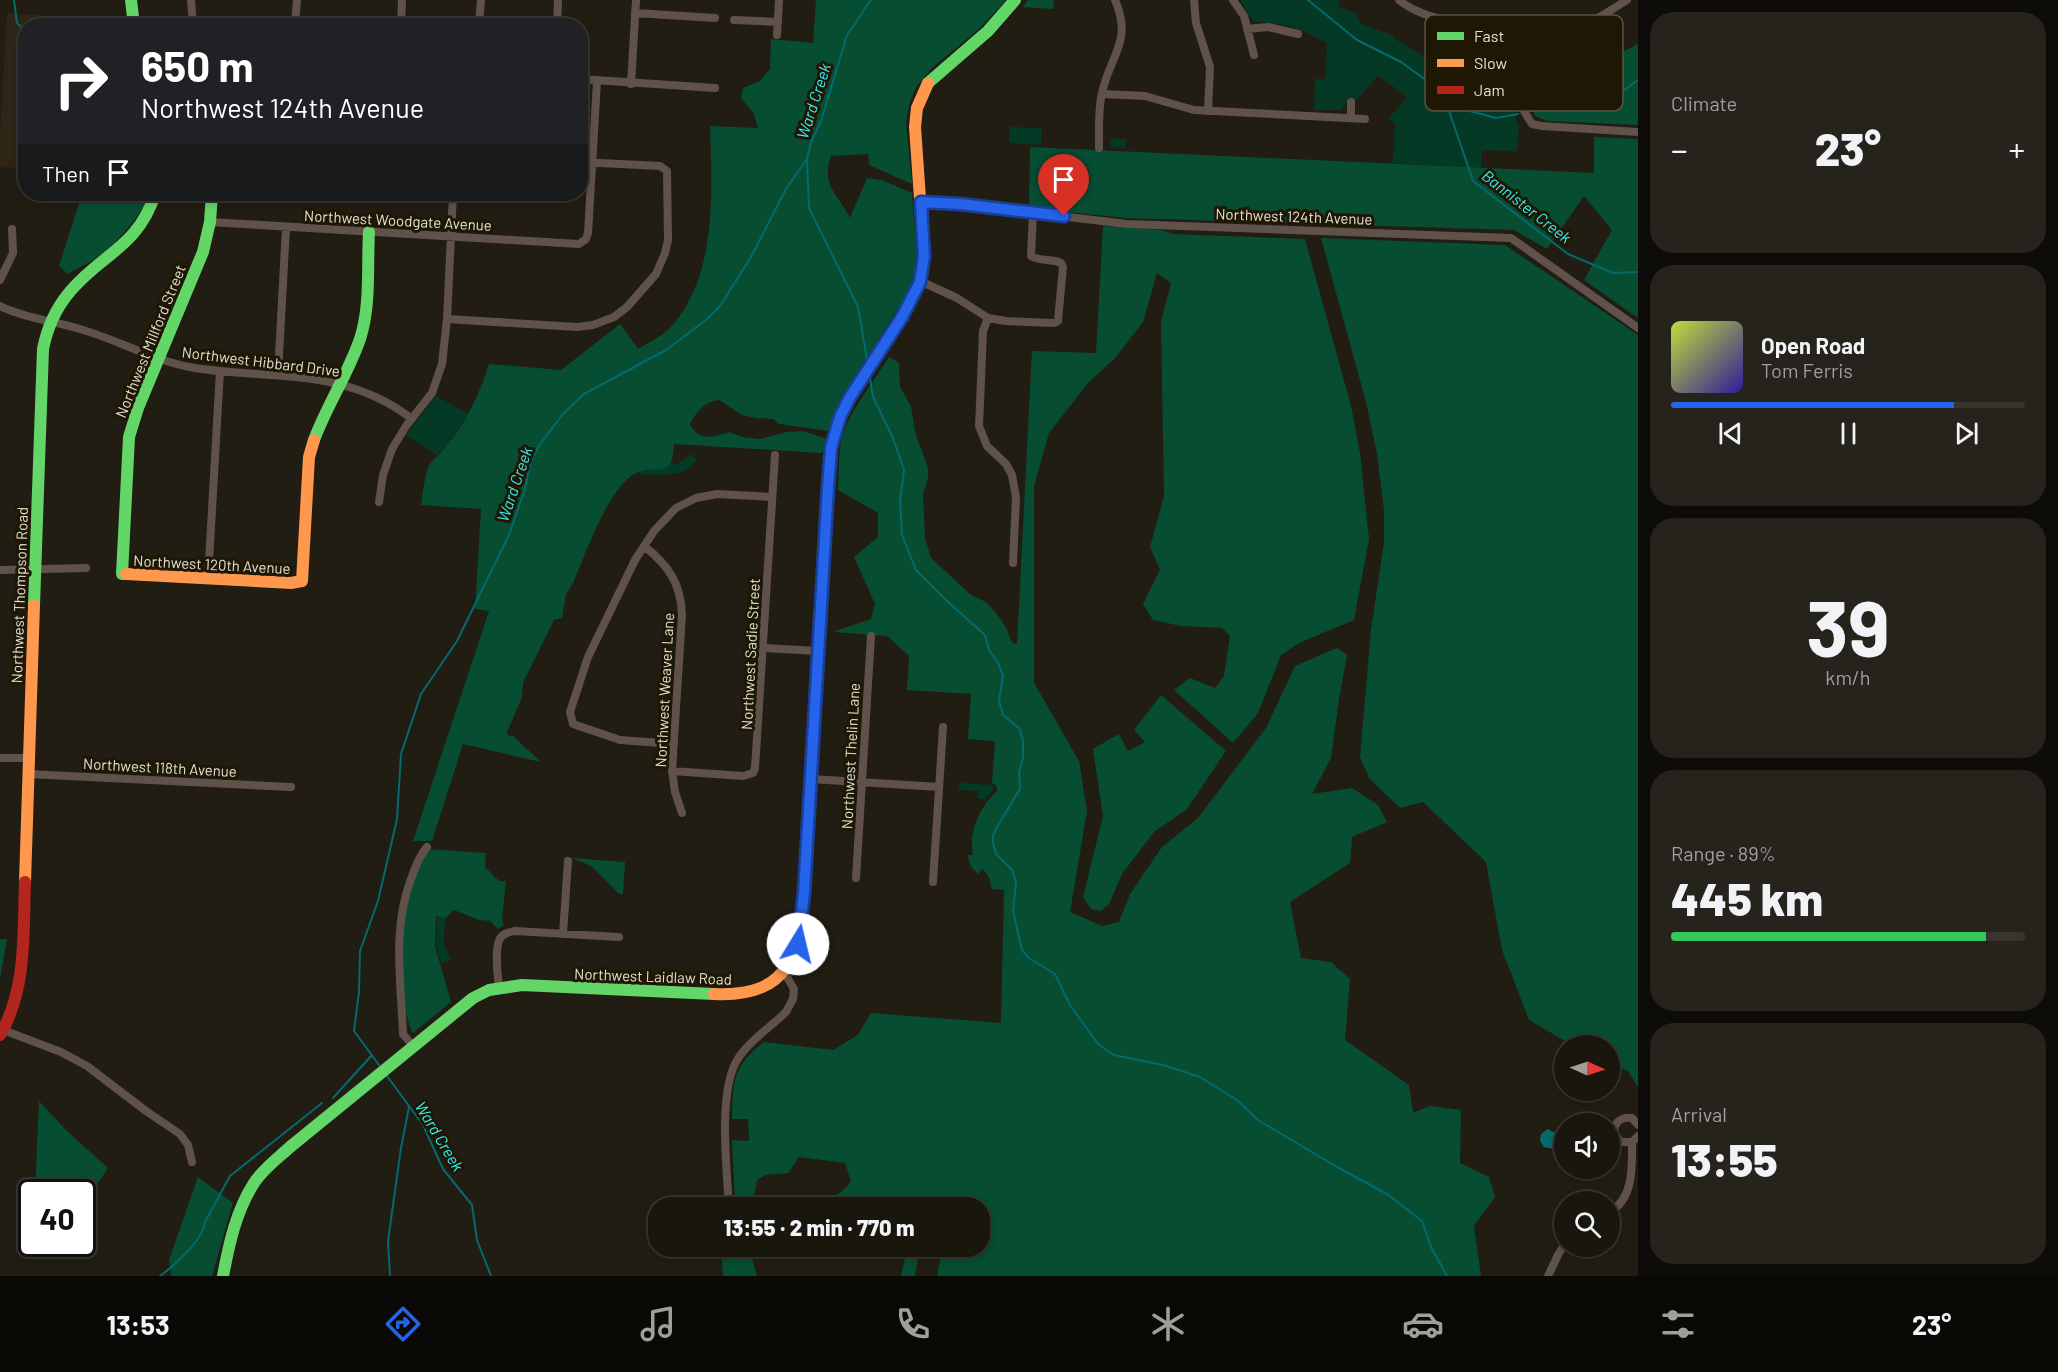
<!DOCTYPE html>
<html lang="en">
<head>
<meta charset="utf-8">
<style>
	:root { --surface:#19160e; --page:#26231c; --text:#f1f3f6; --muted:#9f9f9e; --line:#37352e; --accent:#2563eb }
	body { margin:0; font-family:Barlow,sans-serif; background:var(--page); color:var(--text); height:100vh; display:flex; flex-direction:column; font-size:22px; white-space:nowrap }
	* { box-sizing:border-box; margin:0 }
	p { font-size:20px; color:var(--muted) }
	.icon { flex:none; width:33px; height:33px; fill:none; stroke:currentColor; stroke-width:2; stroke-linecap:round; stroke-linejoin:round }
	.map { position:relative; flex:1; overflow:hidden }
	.drawer { display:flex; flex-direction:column; gap:12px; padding:12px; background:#0e0c08; width:420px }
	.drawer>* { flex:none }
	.banner { position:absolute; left:18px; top:18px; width:570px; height:183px; border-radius:24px; box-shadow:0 3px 9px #0003,0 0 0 2px var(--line); background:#202124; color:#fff; overflow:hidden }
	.needle { width:39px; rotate:93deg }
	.controls { position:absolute; left:1554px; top:1035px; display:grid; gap:12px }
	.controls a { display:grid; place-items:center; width:66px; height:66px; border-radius:50%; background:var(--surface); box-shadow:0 3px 9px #0003,0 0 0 2px var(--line); font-size:30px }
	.speed { position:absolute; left:18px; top:1179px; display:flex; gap:12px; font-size:30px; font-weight:700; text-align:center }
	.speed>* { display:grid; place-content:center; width:78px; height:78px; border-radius:50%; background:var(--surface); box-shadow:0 3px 9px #0003,0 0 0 2px var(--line); line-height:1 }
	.speed .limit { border:3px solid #111; border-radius:9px; background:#fff; color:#111 }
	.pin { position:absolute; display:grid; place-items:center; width:51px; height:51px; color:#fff; margin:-62px -26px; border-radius:50% 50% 50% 0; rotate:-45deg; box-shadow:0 0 6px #0007 }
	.pin .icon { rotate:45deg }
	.me { position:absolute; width:66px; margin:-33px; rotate:9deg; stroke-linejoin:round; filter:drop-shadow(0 0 4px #0008) }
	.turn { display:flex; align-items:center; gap:21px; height:126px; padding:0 24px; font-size:27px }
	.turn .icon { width:78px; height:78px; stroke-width:2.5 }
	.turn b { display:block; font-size:42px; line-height:51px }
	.then { display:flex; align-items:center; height:57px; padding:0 24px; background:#0003; gap:12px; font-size:22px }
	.big { font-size:45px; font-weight:800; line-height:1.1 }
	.drawer .tile { flex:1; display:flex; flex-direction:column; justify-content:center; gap:9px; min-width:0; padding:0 21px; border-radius:24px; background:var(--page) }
	.drawer .dial { align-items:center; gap:0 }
	.dial b { font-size:78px; line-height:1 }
	.song { display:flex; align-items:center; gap:18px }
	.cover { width:72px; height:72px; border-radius:9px; background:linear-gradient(135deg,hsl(70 70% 55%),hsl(250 70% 35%)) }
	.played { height:6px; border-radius:3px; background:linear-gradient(90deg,var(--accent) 80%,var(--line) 80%) }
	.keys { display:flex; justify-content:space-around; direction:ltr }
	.heat { display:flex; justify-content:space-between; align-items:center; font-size:33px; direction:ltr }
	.charge { height:9px; border-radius:4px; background:linear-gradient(90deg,#34c759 89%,var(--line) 0) }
	.trip { position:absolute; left:648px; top:1197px; width:342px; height:60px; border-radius:24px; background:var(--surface); box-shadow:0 3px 9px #0003,0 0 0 2px var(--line); font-weight:800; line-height:60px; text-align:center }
	.tabs { display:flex; height:96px; justify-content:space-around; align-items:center; background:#0a0906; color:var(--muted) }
	.tabs .icon { width:42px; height:42px }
	.tabs .current { color:var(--accent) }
	.tabs b { font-size:27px; color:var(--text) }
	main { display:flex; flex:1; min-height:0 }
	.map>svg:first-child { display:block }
	.industrial { fill:#2f2516 }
	.green { fill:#043a25 }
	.forest { fill:#074d32 }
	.water { fill:#036a6e }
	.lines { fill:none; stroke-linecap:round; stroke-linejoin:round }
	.stream { stroke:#036a6e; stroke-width:2 }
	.street { stroke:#60524a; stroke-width:8 }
	.fast { stroke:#63d668; stroke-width:12 }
	.slow { stroke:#ff974d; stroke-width:12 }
	.jam { stroke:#b3261e; stroke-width:12 }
	.route-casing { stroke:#184099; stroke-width:15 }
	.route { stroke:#2563eb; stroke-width:10 }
	.labels { text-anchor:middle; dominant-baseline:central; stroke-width:6; stroke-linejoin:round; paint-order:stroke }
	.street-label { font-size:15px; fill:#e4e0d4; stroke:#1e1704 }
	.water-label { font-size:16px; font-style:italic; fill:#36ecf5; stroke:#1e1704 }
	.key { fill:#1e1704; stroke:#595342; stroke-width:1.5 }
	.key-label { font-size:16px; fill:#e4e0d4 }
</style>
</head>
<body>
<main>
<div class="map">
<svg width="1638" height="1276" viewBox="0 0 1638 1276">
	<rect width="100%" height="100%" fill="#211d13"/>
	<path class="industrial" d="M 7,13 L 115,20 L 115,25 L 26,26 L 25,169 L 0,167 L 0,132 Z"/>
	<path class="green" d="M 1240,0 L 1339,0 L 1338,6 L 1357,14 L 1361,24 L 1395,36 L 1395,39 L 1422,55 L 1428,62 L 1439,62 L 1439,65 L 1492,83 L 1491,98 L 1516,99 L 1515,117 L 1519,126 L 1517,151 L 1482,150 L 1481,168 L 1393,163 L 1395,124 L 1388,119 L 1406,99 L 1405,95 L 1378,76 L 1356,100 L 1348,100 L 1341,110 L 1314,110 L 1315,79 L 1325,79 L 1327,43 L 1303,31 L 1286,25 L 1253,21 Z
		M 1010,127 L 1042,128 L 1041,145 L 1009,143 Z
		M 1111,138 L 1126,139 L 1126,148 L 1110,147 Z
		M 436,396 L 468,414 L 446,448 L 437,455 L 406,435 Z
		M 690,454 L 697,459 C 687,479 662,474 642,475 L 638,470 L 663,462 L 678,464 Z
		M 959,783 L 993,785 L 993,789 L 986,799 L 978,799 L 979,791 L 959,790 Z
		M 437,916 L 445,917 L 444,943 L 451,960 L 441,963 L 436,945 Z"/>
	<path class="forest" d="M 816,0 L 1006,0 L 978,30 L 933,67 L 917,86 L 910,101 L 906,122 L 912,184 L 869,165 L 868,154 L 831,156 C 821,186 838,194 850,218 L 867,178 L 882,180 L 912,193 L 917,262 L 916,274 L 910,290 L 843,395 L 829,431 L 779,424 L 773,419 L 756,418 L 742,415 L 719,400 C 704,402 697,411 690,424 C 699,442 714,437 729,432 L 743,437 L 760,439 L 786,432 L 803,431 L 827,439 L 822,453 L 674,444 C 673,484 652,460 630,477 C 605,497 586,553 573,583 L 566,594 L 562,618 L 554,620 L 523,683 L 522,697 L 507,732 L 508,736 L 513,736 L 541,762 L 463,744 L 432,841 L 413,841 L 489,611 L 475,609 L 481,509 L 421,505 C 423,493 424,480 428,468 C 432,459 441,454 446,447 C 466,423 480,393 489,364 L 561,370 L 620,324 L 638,349 C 647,343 661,337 669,329 C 718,277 712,192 710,126 L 758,128 L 754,114 L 741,98 L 743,88 L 760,81 L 770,69 L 771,39 L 813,43 Z
		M 1028,0 L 1054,0 L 1053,9 L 1023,7 Z
		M 1638,44 L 1638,125 L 1547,121 L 1535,116 L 1531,103 L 1533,79 L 1564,81 L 1572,74 L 1574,78 Z
		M 1594,137 L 1638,139 L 1638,318 L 1584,280 L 1612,230 L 1584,196 L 1547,249 L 1514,230 L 1126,218 L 1029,208 L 1030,147 L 1594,173 Z
		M 82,194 L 149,194 C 147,208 117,242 106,251 C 95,260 80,267 68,274 L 59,266 Z
		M 1103,226 L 1162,230 L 1173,234 L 1305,239 L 1351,406 L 1360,453 L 1369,539 L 1354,620 L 1301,642 L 1281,655 L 1258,713 L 1233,743 L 1174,690 L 1190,678 L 1215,688 L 1224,676 L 1230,636 L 1222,628 L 1181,626 L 1153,620 L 1143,604 L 1160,570 L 1150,547 L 1164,496 L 1161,321 L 1171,283 L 1157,273 L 1143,322 L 1116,357 L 1088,383 L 1049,433 L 1034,486 L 1034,683 L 1079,761 L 1087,811 L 1070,912 L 1102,926 L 1119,922 L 1130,894 L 1162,847 L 1198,818 L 1266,728 L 1295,666 L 1337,648 L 1347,655 L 1339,699 L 1331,758 L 1312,794 L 1352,788 L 1378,805 L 1387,822 L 1352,837 L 1350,863 L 1290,902 L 1301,958 L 1331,962 L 1350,979 L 1345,1040 L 1409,1085 L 1413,1113 L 1430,1106 L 1461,1110 L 1460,1163 L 1489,1177 L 1495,1197 L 1474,1226 L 1481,1276 L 937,1276 L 941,1255 L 934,1247 L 980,1246 L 980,1208 L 801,1207 L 806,1201 C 826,1200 840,1198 851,1181 L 845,1163 L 799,1157 L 788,1173 L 766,1175 L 757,1180 L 754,1196 L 787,1195 L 787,1207 L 735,1207 L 732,1140 L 749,1141 L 748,1119 L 732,1119 C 733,1081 732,1067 764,1042 L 833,1050 L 858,1035 L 871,1013 L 1001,1023 L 1004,890 L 991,889 C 991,880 989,876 982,869 L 979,874 L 971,867 L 967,855 L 973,855 C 968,832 980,806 997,791 L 996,785 L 992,784 L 995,741 L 968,739 L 971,694 L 907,690 L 909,656 L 887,636 L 833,632 L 871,619 L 875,604 L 854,557 L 878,537 L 878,513 L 838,490 C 839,473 838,455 842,438 C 848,413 875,380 889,357 L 899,363 L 900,387 L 911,406 L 915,432 L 928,468 L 928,479 L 923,494 L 925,538 L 931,558 L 971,595 L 986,602 L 996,613 L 1006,627 L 1012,643 L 1017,644 L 1032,351 L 1096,353 Z
		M 1321,238 L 1505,245 L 1638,335 L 1638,1087 L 1628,1071 L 1610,1063 L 1610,1046 L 1572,1045 L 1529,1020 L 1502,950 L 1486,862 L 1423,802 L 1400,808 L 1369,778 L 1360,757 L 1371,630 L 1384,542 L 1384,510 L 1377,454 L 1366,402 Z
		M 1161,695 L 1226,751 L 1187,809 L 1154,832 L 1122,874 L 1109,904 L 1101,911 L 1091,909 L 1083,897 L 1103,816 L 1093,749 L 1119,734 L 1128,751 L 1145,742 L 1134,730 Z
		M 428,849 L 486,853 L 485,867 L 499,881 L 506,881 L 502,919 L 504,925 L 498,929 L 490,921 L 479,920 L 454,910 L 445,918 L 436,916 L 435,946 L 451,1002 L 413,1033 C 398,1009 400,916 409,887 C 413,874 422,861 428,849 Z
		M 572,858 L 625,862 L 623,894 L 619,894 L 591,866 Z
		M 0,939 L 7,939 L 0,979 Z
		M 39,1101 L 66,1130 L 108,1168 L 83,1206 L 82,1192 L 35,1192 Z
		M 198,1177 L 233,1203 L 212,1276 L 171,1276 L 169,1260 Z
		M 738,1247 L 749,1247 L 757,1276 L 723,1276 L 721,1249 L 738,1250 Z
		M 906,1254 L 918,1258 L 915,1276 L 901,1276 Z"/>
	<path class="water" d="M 1548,1129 L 1553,1132 L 1564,1131 L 1564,1145 L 1558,1150 L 1544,1147 L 1540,1141 L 1541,1134 Z"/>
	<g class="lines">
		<path class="stream" d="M 14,0 L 17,23 L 26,31
			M 1308,0 L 1357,40 L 1401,62 L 1437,88 L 1447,105 L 1473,181 L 1568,254 L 1613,273 L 1638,272
			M 1447,105 L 1496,118 L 1518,114
			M 1530,111 L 1619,94 L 1638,80
			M 807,159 L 809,208 L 858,307 L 867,360
			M 870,378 L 873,397 L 892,436 L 904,470 L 900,501 L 902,535 L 916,570 L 946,600 L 985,635 L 989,650 L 997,661 L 1003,675 L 999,701 L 1003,715 L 1019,728 L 1023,740 L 1023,758 L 1019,772 L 1020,789 L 997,827 L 993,836 L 993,843 L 996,854 L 1012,870 L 1016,882 L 1013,911 L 1022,950 L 1029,958 L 1055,974 L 1070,1005 L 1098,1044 L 1114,1055 L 1163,1065 L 1200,1077 L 1237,1100 L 1258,1120 L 1337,1167 L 1387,1194 L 1422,1221 L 1432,1249 L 1447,1276
			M 379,1065 L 354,1031 L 359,992 L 360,951 L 378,901 L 397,819 L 401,754 L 421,694 L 457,641 L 509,535 L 524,492 L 531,461 L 540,444 L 563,414 L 584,394 L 666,350 L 706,320 L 720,306 L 751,257 L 786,189 L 807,159 L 811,142 L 821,121 L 847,35 L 871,0
			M 387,1076 L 423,1125 L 443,1169 L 472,1205 L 477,1240 L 491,1276
			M 333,1098 L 372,1055
			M 160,1276 C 174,1266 203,1240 205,1222 L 230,1176 L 322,1103
			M 390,1276 L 388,1241 L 401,1148 L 409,1107"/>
		<path class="street" d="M 191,0 L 193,26
			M 1194,0 L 1196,23 L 1210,67 L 1208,111
			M 1233,0 L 1244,16 L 1254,55
			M 1399,0 C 1418,16 1444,19 1467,26 C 1485,32 1509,49 1528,48 C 1553,48 1605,14 1627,0
			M 635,13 L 715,18
			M 734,20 L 778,22
			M 295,26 L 297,0
			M 401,26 L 402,0
			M 479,26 L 481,0
			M 557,26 L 558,0
			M 1247,29 L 1268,27 L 1298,34
			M 777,35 L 779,0
			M 1528,49 L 1524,111 L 1532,124 L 1542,126 L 1638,132
			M 580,79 L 715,88
			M 631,84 L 636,0
			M 1102,94 L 1145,96 L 1194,110 L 1365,119
			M 1351,118 L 1351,102
			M 1099,148 C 1099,130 1098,110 1102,93 C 1110,55 1133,42 1115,0
			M 921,202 L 960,204 L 1127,224 L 1511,238 L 1638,328
			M 210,222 L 579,244 L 586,239 L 588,233 L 597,81
			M 0,280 L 13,253 L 12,229
			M 920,281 L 957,298 L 988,318 L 1006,321 L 1054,323 L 1058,321 L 1063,267 L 1061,263 C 1052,258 1040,262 1031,256 L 1033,212
			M 0,306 C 27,319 55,321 83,330 C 121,341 156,362 195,368 C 272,380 346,367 412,419
			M 988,318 L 983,331 L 979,426 L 987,446 L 1006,464 L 1012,475 L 1016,497 L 1013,563
			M 447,319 L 577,327 L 593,325 L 614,317 L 627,307 L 656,274 L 665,253 L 668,240 L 667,171 L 660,166 L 580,162
			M 278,374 L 286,228
			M 379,502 L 383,475 L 392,449 L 406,426 L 432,393 L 442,364 L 447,319 L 453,194
			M 644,546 C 668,565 681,583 682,615 L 672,771 L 675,792 L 682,813
			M 0,570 L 86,568
			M 208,579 L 220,371
			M 763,648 L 818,651
			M 674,744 L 620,740 L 573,724 L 570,712 L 588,657 L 635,560 L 654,531 L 676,508 L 696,498 L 717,494 L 772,497
			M 0,758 L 29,758
			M 672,771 L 743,776 L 753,773 L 755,768 L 775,455
			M 28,774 L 291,787
			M 811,779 L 939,787
			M 856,878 L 871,636
			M 933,882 L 943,727
			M 563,934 L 568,861
			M 499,988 C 498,976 493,944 502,936 C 505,933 511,932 515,931 L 619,937
			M 3,1030 L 61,1052 L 87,1066 L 146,1111 L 180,1134 L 188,1145 L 192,1162
			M 413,1046 L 403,1034 C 401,982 392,929 411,879 C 415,868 419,856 427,847
			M 1638,1125 L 1632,1118 C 1615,1116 1608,1132 1622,1142 L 1632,1142 L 1638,1136
			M 729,1208 C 727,1169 717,1088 739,1057 C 751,1039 771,1027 786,1012 L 793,999 L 794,989 L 784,972
			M 1610,1212 C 1634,1198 1632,1167 1632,1142
			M 1548,1276 L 1558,1255 L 1564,1245"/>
		<path class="fast" d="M 131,0 L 134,26
			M 928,83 L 988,31 L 1015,0
			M 314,440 C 327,405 348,374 360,339 C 371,305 367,267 369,232
			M 126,574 L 122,574 L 129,437 L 138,408 L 203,252 L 210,222 L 212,194
			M 34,605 L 43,349 C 47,329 55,310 68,294 C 99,255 138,248 155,194
			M 809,807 L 831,448 L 840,417 L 850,397 L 879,352
			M 223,1276 C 229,1244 236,1211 254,1183 C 263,1169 278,1158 290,1147 L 473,998 L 489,990 L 522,985 L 714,994"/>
		<path class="slow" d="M 879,352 L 907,309 L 920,281 L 924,256 L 915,127 L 917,108 L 928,83
			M 126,574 L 291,583 L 302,581 L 309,457 L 314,440
			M 25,882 L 34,605
			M 714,994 C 792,998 800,952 804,886 C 806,860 807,834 809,807"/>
		<path class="jam" d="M 0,1035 C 27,989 23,934 25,882"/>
	</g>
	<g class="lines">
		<defs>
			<path id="route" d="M 798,944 L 804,893 L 828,487 L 831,448 L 840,417 L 850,397 L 902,317 L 920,282 L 924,256 L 921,202 L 960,204 L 1064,216"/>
		</defs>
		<use href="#route" class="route-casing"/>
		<use href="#route" class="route"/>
	</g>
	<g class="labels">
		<g class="street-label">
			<text transform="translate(1294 216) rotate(2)">Northwest 124th Avenue</text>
			<text transform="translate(398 220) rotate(3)">Northwest Woodgate Avenue</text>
			<text transform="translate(150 341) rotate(-68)">Northwest Millford Street</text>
			<text transform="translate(261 361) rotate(7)">Northwest Hibbard Drive</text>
			<text transform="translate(212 564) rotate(3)">Northwest 120th Avenue</text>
			<text transform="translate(19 595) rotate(-88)">Northwest Thompson Road</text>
			<text transform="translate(750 654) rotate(-87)">Northwest Sadie Street</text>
			<text transform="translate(664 690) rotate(-87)">Northwest Weaver Lane</text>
			<text transform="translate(850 756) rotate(-87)">Northwest Thelin Lane</text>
			<text transform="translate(160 767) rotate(3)">Northwest 118th Avenue</text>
			<text transform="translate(653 976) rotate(2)">Northwest Laidlaw Road</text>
		</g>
		<g class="water-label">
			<text transform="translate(813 101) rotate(-72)">Ward Creek</text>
			<text transform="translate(1527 206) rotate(38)">Bannister Creek</text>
			<text transform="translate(514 484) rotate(-71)">Ward Creek</text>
			<text transform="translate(440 1136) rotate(59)">Ward Creek</text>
		</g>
	</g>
	<rect x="1425" y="15" width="198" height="96" rx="9" class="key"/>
	<rect x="1437" y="32" width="27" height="8" fill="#63d668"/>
	<rect x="1437" y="59" width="27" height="8" fill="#ff974d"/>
	<rect x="1437" y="86" width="27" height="8" fill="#b3261e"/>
	<g class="key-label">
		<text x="1474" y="42">Fast</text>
		<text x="1474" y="69">Slow</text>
		<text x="1474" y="96">Jam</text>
	</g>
</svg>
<div class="controls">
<a><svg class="needle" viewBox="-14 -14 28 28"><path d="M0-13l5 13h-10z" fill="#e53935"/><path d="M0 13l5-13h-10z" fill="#9f9f9e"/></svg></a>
<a><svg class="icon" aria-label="sound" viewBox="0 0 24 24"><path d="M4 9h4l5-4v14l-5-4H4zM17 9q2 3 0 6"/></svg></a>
<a><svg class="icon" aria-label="search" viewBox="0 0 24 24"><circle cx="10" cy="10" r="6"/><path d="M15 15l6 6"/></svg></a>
</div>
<div class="speed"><div class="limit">40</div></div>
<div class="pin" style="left:1064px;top:216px;background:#d93025"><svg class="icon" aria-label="arrive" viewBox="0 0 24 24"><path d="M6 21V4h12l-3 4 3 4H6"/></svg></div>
<svg class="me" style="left:798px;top:944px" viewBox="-20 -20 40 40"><circle r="19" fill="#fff"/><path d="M0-13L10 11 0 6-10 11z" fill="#2563eb"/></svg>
<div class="trip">13:55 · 2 min · 770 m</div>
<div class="banner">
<div class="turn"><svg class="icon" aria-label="right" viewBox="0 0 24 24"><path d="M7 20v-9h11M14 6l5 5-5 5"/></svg><div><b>650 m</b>Northwest 124th Avenue</div></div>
<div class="then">Then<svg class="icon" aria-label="arrive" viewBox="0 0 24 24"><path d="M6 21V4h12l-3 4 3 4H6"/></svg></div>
</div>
</div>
<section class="drawer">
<div class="tile"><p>Climate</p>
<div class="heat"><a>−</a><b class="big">23°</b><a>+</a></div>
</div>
<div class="tile">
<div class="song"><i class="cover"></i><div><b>Open Road</b><p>Tom Ferris</p></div></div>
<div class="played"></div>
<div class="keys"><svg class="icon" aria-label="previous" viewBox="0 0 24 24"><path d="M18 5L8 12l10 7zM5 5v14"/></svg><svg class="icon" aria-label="pause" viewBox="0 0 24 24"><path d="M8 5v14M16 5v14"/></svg><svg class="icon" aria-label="next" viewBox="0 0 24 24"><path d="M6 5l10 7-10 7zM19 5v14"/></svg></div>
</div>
<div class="tile dial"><b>39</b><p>km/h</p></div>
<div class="tile"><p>Range · 89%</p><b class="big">445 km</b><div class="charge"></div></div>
<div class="tile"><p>Arrival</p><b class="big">13:55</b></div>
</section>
</main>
<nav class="tabs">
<b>13:53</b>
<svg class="icon current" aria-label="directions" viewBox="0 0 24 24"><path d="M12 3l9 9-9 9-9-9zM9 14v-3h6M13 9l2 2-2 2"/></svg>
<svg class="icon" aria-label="music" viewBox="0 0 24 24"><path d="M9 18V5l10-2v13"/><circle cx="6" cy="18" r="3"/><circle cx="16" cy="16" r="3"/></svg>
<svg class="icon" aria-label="phone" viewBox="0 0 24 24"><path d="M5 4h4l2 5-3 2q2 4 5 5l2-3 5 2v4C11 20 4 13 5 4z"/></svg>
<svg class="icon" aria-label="climate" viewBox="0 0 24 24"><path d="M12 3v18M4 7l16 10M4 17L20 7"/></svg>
<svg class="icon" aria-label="car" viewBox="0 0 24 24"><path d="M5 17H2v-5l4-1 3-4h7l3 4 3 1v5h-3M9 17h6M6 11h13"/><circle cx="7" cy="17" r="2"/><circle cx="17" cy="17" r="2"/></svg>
<svg class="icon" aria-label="filters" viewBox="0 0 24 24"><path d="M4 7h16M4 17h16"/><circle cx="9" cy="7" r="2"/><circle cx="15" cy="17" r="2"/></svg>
<b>23°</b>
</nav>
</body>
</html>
